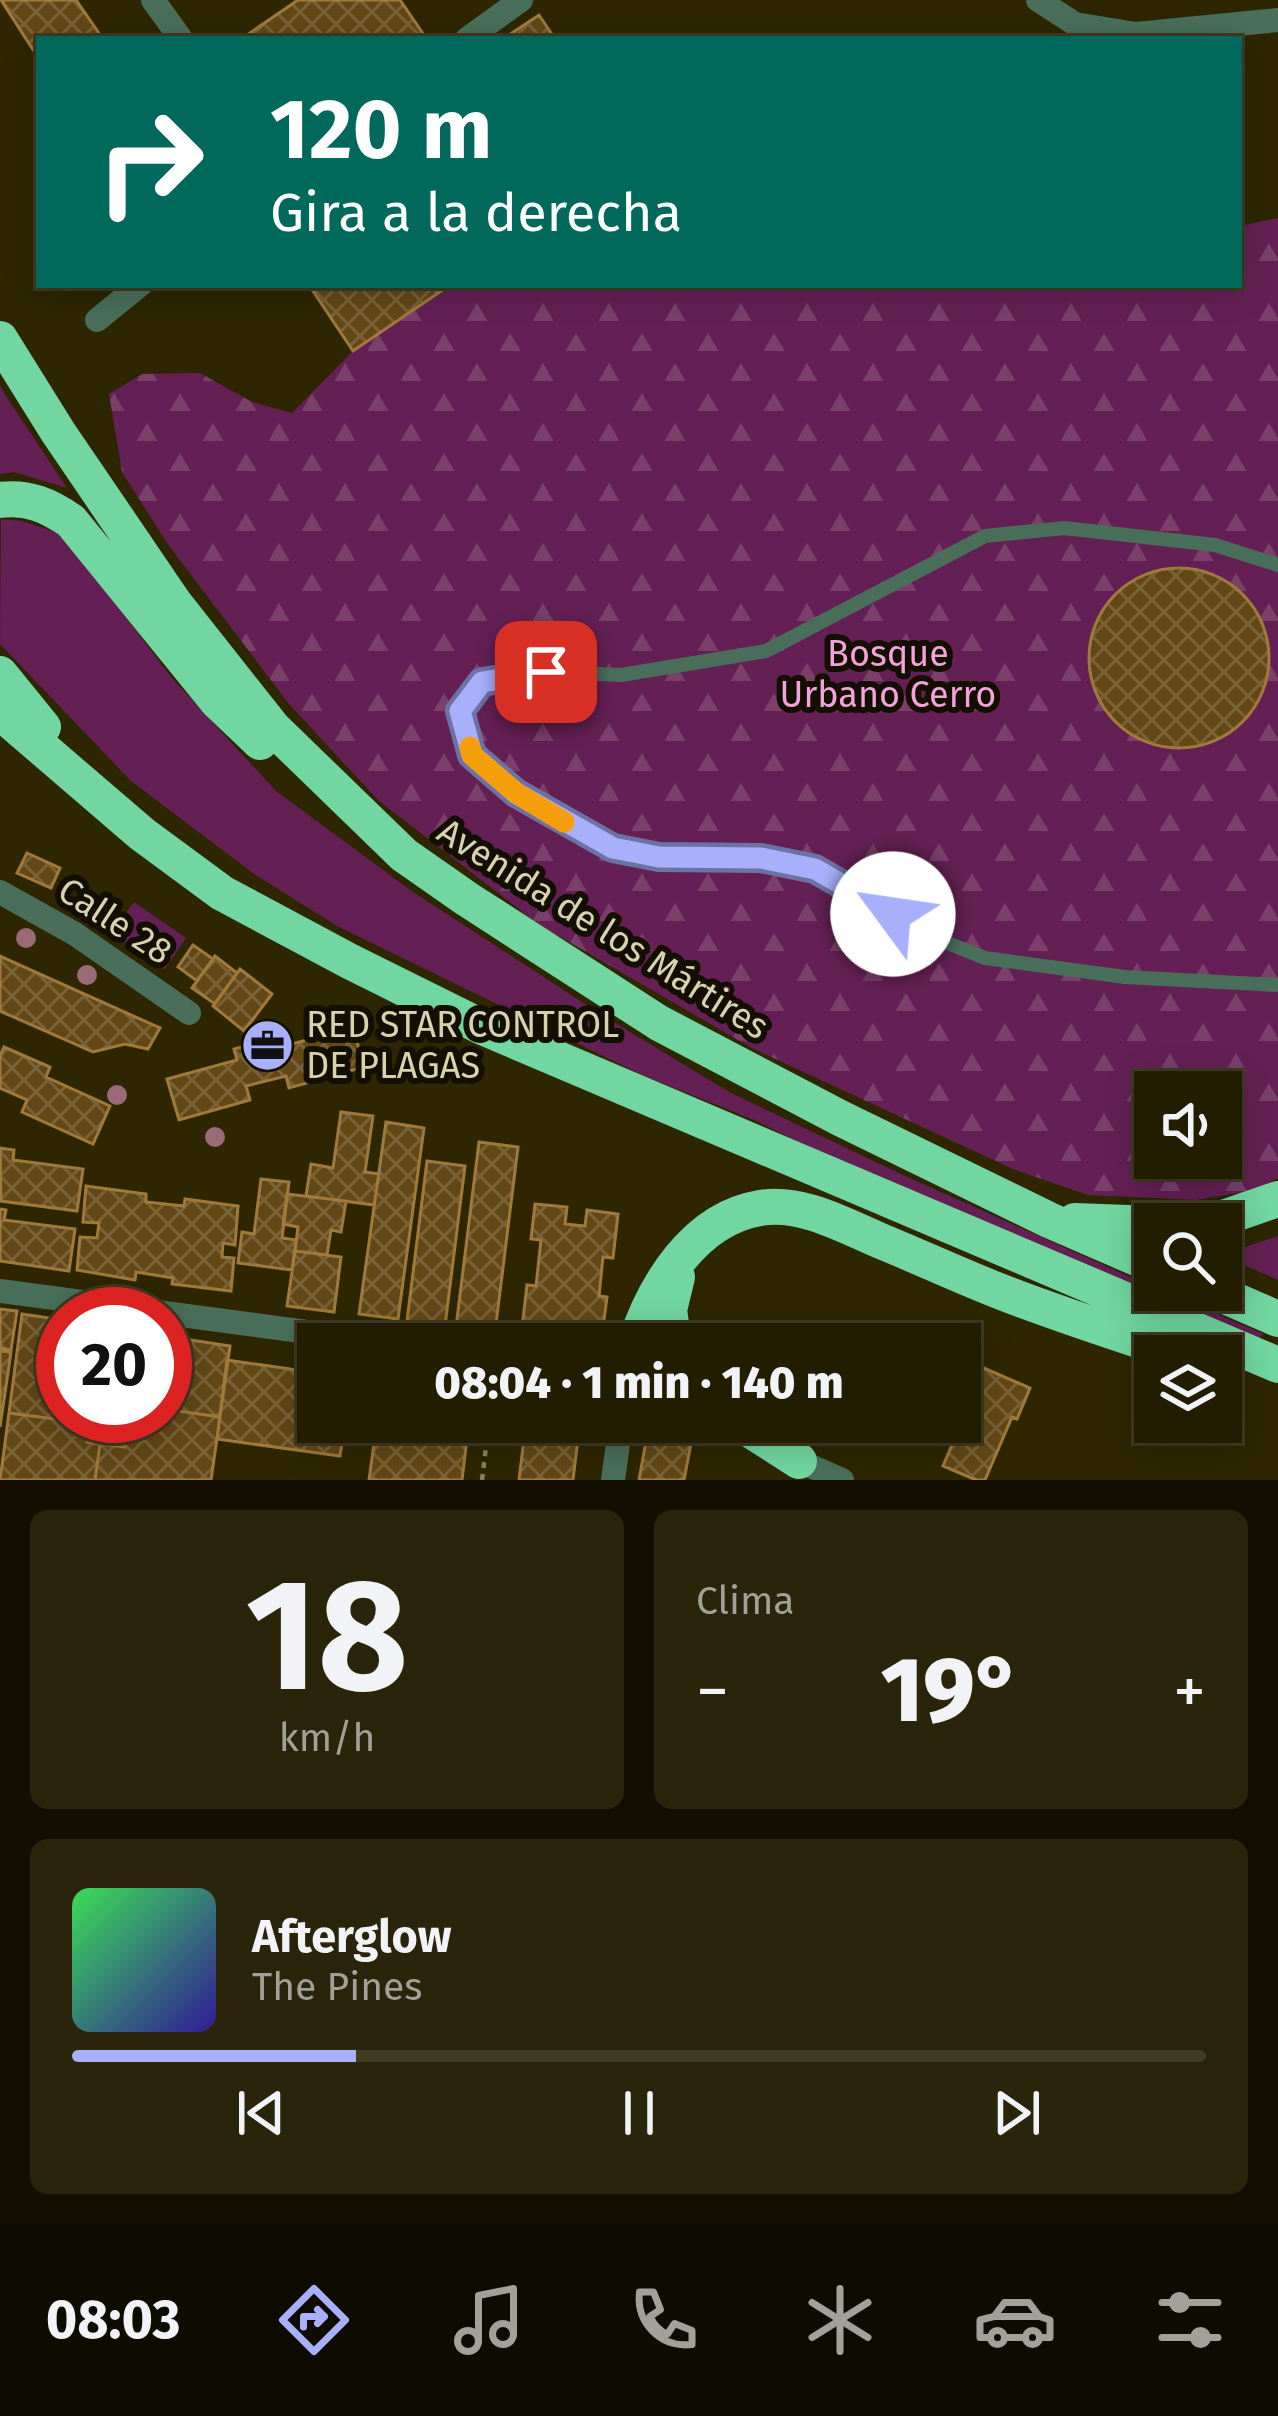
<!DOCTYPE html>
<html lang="es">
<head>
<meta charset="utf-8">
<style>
	:root { --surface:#221c00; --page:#2a250a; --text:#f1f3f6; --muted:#a2a199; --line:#3f3a22; --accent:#a8b0fc }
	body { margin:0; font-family:"Fira Sans",sans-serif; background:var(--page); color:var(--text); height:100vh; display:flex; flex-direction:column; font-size:45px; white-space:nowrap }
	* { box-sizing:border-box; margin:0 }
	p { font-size:39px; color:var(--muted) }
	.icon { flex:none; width:66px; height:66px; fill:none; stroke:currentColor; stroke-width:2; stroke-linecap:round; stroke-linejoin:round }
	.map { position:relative; height:1480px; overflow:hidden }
	.panel { display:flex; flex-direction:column; gap:30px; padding:30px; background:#130f00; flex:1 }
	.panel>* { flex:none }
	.guide { position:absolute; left:36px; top:36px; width:1206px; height:252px; border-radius:0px; box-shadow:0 6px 30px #0003,0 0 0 3px var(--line); background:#00695c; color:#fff; overflow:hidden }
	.fabs { position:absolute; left:1134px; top:1071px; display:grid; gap:24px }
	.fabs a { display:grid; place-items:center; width:108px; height:108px; border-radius:0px; background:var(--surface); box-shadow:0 6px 30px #0003,0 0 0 3px var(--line); font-size:60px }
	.speed { position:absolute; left:36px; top:1287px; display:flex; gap:24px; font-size:60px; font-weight:700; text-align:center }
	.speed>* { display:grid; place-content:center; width:156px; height:156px; border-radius:50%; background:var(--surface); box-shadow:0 6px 30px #0003,0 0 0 3px var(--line); line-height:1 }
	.speed .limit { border:18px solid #d22; background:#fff; color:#111 }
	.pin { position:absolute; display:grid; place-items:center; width:102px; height:102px; color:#fff; margin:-51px; border-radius:24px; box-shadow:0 6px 18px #0006 }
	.me { position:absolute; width:132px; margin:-66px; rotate:301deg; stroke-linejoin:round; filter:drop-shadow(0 0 9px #0008) }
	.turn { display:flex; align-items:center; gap:42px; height:252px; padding:0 36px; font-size:54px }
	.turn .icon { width:156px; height:156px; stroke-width:2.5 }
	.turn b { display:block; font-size:84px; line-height:102px }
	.big { font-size:90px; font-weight:800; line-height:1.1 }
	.panel .tile { flex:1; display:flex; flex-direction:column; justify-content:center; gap:18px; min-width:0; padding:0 42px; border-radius:18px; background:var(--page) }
	.panel .dial { align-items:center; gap:0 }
	.dial b { font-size:156px; line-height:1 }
	.song { display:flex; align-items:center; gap:36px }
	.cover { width:144px; height:144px; border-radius:18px; background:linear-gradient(135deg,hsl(130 70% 55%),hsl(250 70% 35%)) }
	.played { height:12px; border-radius:6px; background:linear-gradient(90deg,var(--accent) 25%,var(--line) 25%) }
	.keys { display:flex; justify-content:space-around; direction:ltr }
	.heat { display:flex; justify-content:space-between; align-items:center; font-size:66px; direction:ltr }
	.panel .tiles { flex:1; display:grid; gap:30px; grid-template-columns:1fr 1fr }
	.tile:last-child { grid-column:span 2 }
	.trip { position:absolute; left:297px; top:1323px; width:684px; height:120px; border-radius:0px; background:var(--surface); box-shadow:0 6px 30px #0003,0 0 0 3px var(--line); font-weight:800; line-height:120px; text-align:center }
	.tabs { display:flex; height:192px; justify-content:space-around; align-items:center; background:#0e0b00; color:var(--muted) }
	.tabs .icon { width:84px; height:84px }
	.tabs .on { color:var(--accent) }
	.tabs b { font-size:54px; color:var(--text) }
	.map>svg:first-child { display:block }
	.green { fill:#642054 }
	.forest { fill:url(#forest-firs); fill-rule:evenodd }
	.building { fill:url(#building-cross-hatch); stroke:#a07a3a; stroke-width:3 }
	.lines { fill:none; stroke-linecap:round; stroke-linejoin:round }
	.path { stroke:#89825e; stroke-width:4.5; stroke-dasharray:6 6; stroke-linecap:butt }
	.lane { stroke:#496f5a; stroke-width:14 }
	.street { stroke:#496f5a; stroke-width:24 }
	.highway { stroke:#71d6a0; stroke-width:36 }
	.tree { fill:#9b6a79 }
	.route-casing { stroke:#6d72a4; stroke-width:30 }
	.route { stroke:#a8b0fc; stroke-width:21 }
	.slow { stroke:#f59e0b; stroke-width:21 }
	.labels { text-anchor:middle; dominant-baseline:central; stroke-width:12; stroke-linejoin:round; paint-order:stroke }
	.park-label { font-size:36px; fill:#f5a1dc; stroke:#130f00 }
	.street-label { font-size:36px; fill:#d9d2af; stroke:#130f00 }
	.poi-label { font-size:36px; fill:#d9d2af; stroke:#130f00; text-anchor:start }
</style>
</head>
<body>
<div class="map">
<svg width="1278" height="1480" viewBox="0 0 1278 1480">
	<defs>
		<pattern id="forest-firs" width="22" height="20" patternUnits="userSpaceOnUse" patternTransform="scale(3)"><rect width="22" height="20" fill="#642054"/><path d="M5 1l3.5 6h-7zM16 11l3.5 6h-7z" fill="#7a406a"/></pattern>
		<pattern id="building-cross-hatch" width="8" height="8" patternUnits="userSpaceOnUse" patternTransform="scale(3)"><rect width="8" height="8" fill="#634817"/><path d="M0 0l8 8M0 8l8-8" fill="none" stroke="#796236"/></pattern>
	</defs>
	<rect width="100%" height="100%" fill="#2d2600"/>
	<path class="green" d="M 0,385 L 6,396 L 67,488 L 14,472 L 0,474 Z
		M 1,519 L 22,521 L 64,535 L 171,677 L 276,791 L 413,892 L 602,1015 L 731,1093 L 903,1175 L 1155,1288 L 1155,1290 L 1161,1290 L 1264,1334 L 1254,1342 L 891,1187 L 754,1120 L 642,1075 L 337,926 L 254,874 L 131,781 L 0,644 Z
		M 134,902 L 186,938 L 165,969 L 112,933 Z
		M 1278,1236 L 1278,1280 L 1221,1255 Z"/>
	<path class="forest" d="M 1278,218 L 1278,1178 L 1251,1191 L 1196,1200 L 1088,1195 L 1015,1170 L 752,1048 L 538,924 L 378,800 L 289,704 L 167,543 L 122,472 L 109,394 L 142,374 L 200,373 L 252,402 L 292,413 L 353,351 L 450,285 L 1239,285 L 1239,226 ZM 1155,1092 L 1221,1092 L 1221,1158 L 1155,1158 Z"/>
	<path class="building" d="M 1,0 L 76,0 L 103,39 L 39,39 L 39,59 Z
		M 298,0 L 400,0 L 424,35 L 418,39 L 241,39 Z
		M 539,15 L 555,39 L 503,39 Z
		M 309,285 L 450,285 L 353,351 Z
		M1089 658a90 90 0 1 1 180 0a90 90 0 1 1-180 0Z
		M 27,853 L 60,868 L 51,888 L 17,873 Z
		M 193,945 L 213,959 L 197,981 L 178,967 Z
		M 0,956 L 160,1028 L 148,1049 L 125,1044 L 93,1052 L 0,1011 Z
		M 215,956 L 237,973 L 215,1004 L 192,988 Z
		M 240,969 L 272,994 L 244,1031 L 213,1006 Z
		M 353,1027 L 364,1067 L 289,1088 L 286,1076 L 246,1086 L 250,1100 L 179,1120 L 167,1079 L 237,1060 L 234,1049 L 282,1036 L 285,1046 Z
		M 4,1047 L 50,1067 L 46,1077 L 110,1106 L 93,1144 L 22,1112 L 27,1100 L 0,1088 L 0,1056 Z
		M 341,1112 L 373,1116 L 365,1172 L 379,1174 L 374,1205 L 306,1196 L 311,1164 L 333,1168 Z
		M 386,1122 L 424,1128 L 398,1319 L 359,1314 Z
		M 479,1142 L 518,1147 L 495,1332 L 456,1327 Z
		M 0,1148 L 14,1150 L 13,1160 L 83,1169 L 77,1211 L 1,1201 Z
		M 427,1161 L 465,1166 L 445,1326 L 407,1321 Z
		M 261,1179 L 289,1182 L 282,1238 L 296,1240 L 292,1270 L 238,1263 L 242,1232 L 254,1234 Z
		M 86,1186 L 146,1194 L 146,1202 L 184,1206 L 185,1199 L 238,1206 L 235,1245 L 223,1243 L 222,1257 L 234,1258 L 231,1291 L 172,1284 L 173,1278 L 136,1272 L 135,1280 L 77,1270 L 80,1237 L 97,1238 L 99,1223 L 83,1222 Z
		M 287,1194 L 346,1201 L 341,1232 L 331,1230 L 327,1255 L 295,1251 L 298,1227 L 283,1224 Z
		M 535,1204 L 567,1207 L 565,1224 L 585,1226 L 587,1210 L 618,1214 L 613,1258 L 603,1257 L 599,1296 L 607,1297 L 601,1344 L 573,1342 L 574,1329 L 549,1326 L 548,1339 L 521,1336 L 527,1285 L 536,1286 L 541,1240 L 531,1239 Z
		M 0,1209 L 6,1210 L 4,1220 L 75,1229 L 69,1271 L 0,1261 Z
		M 295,1251 L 341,1257 L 334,1312 L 287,1306 Z
		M 0,1309 L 17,1311 L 11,1350 L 0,1348 Z
		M 22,1314 L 63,1320 L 63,1420 L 9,1413 Z
		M 165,1336 L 230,1346 L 220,1417 L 165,1409 Z
		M 0,1351 L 11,1352 L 0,1427 Z
		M 227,1360 L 318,1373 L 318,1422 L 345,1422 L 340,1456 L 217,1439 Z
		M 970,1362 L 1030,1388 L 1017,1419 L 1012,1417 L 985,1480 L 976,1480 L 943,1466 L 971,1400 L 960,1395 L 960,1384 Z
		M 165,1409 L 220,1417 L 211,1480 L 95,1480 L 100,1444 L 125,1447 L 129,1416 L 165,1416 Z
		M 9,1413 L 63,1420 L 64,1416 L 91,1418 L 87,1442 L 100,1444 L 95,1480 L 0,1480 Z
		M 76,1416 L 129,1416 L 125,1447 L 87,1442 L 91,1418 Z
		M 377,1422 L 469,1422 L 462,1480 L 369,1480 Z
		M 526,1422 L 580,1422 L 573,1480 L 519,1480 Z
		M 648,1430 L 692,1438 L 684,1480 L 639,1480 Z"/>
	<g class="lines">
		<path class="path" d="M 482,1480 L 489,1422"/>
		<path class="lane" d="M 1278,565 L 1215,545 L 1064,528 L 985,536 L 766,651 L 621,675 L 546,672 L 482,682 L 460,711 L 472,755 L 516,793 L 613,848 L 659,857 L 761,858 L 815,869 L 858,891 L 928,935 L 985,958 L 1125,977 L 1278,985"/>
		<path class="street" d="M 153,0 L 181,39
			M 1038,0 L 1075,24 L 1136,34 L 1278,20
			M 467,39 L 521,0
			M 97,320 L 140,285
			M 0,892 L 75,934 L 189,1013
			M 0,1291 L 398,1344
			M 790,1457 L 842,1480
			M 613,1480 L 621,1422"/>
		<path class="highway" d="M 0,339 L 58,432 L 175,604 L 273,728 L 404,855 L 467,899 L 659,1023 L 840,1118 L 1049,1220 L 1155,1266
			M 0,500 C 28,496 49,506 71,521 L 217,701 L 260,742
			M 0,674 L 43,727
			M 0,712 L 142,834 L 222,893 L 351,962 L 480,1026 L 1278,1365
			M 1075,1221 L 1155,1224
			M 1171,1224 L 1223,1218 L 1278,1199
			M 1211,1290 L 1278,1319
			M 635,1344 C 654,1286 694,1219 760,1208 C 803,1201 845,1226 883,1242 C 920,1257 956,1274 994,1289 C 1056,1314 1122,1334 1185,1356
			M 674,1344 L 669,1310 L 677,1277
			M 738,1422 L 799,1461"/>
	</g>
	<g class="tree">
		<circle cx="26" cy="938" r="10"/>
		<circle cx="87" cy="975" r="10"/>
		<circle cx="117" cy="1095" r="10"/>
		<circle cx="215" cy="1137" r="10"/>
	</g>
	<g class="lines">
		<defs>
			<path id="route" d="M 546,672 L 482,682 L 460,711 L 472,755 L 516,793 L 613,848 L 659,857 L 761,858 L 815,869 L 893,914"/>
		</defs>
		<use href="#route" class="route-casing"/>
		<use href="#route" class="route"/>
		<path class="slow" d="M 470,747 L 472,755 L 516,793 L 564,822"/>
	</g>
	<defs>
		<symbol id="office-disc" viewBox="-11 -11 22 22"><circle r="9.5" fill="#a8b0fc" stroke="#130f00"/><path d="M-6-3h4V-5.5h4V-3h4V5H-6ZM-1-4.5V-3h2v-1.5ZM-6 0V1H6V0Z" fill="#111"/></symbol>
	</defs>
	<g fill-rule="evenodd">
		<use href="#office-disc" x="238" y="1016" width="59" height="59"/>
	</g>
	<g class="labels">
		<g class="park-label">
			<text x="888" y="654">Bosque<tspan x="888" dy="41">Urbano Cerro</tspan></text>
		</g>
		<g class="street-label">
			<text transform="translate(115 921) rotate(33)">Calle 28</text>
			<text transform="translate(603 929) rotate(32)">Avenida de los Mártires</text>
		</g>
		<g class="poi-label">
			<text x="306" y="1025">RED STAR CONTROL<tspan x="306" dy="41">DE PLAGAS</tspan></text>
		</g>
	</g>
</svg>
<div class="fabs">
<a><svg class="icon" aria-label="sound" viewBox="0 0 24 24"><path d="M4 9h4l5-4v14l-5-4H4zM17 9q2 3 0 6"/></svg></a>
<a><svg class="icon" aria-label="search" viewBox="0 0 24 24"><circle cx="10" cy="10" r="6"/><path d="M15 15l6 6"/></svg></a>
<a><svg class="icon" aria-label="layers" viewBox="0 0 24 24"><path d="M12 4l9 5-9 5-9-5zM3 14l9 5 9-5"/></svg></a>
</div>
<div class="speed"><div class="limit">20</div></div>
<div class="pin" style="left:546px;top:672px;background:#d93025"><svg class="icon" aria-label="arrive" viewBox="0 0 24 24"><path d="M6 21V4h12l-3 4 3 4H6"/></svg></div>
<svg class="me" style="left:893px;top:914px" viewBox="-20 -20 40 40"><circle r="19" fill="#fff"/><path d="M0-13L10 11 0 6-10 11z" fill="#a8b0fc"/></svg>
<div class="trip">08:04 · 1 min · 140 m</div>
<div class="guide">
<div class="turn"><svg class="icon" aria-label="right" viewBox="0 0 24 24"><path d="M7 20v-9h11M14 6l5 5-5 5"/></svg><div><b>120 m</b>Gira a la derecha</div></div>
</div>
</div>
<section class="panel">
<div class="tiles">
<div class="tile dial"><b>18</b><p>km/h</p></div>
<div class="tile"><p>Clima</p>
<div class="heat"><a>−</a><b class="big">19°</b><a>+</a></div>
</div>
<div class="tile">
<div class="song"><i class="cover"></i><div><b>Afterglow</b><p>The Pines</p></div></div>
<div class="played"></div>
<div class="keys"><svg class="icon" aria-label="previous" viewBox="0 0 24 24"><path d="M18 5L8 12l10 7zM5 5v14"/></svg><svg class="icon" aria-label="pause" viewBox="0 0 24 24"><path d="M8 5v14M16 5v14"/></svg><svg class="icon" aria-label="next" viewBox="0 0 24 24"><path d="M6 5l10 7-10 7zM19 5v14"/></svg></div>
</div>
</div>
</section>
<nav class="tabs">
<b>08:03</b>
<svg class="icon on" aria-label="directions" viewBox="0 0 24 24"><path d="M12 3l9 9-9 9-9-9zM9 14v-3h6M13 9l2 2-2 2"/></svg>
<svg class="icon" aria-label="music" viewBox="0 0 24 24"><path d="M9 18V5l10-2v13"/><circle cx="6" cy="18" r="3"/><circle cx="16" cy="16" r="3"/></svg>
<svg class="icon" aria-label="phone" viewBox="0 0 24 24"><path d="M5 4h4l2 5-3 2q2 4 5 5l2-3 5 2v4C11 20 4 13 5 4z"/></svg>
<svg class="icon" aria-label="climate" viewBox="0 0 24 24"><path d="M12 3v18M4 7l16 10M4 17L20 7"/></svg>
<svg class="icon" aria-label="car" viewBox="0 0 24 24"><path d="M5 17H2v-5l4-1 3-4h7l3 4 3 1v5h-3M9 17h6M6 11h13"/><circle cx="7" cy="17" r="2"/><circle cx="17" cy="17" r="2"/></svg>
<svg class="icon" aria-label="filters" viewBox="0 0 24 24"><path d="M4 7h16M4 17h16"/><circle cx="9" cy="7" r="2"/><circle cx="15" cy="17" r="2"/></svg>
</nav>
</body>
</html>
